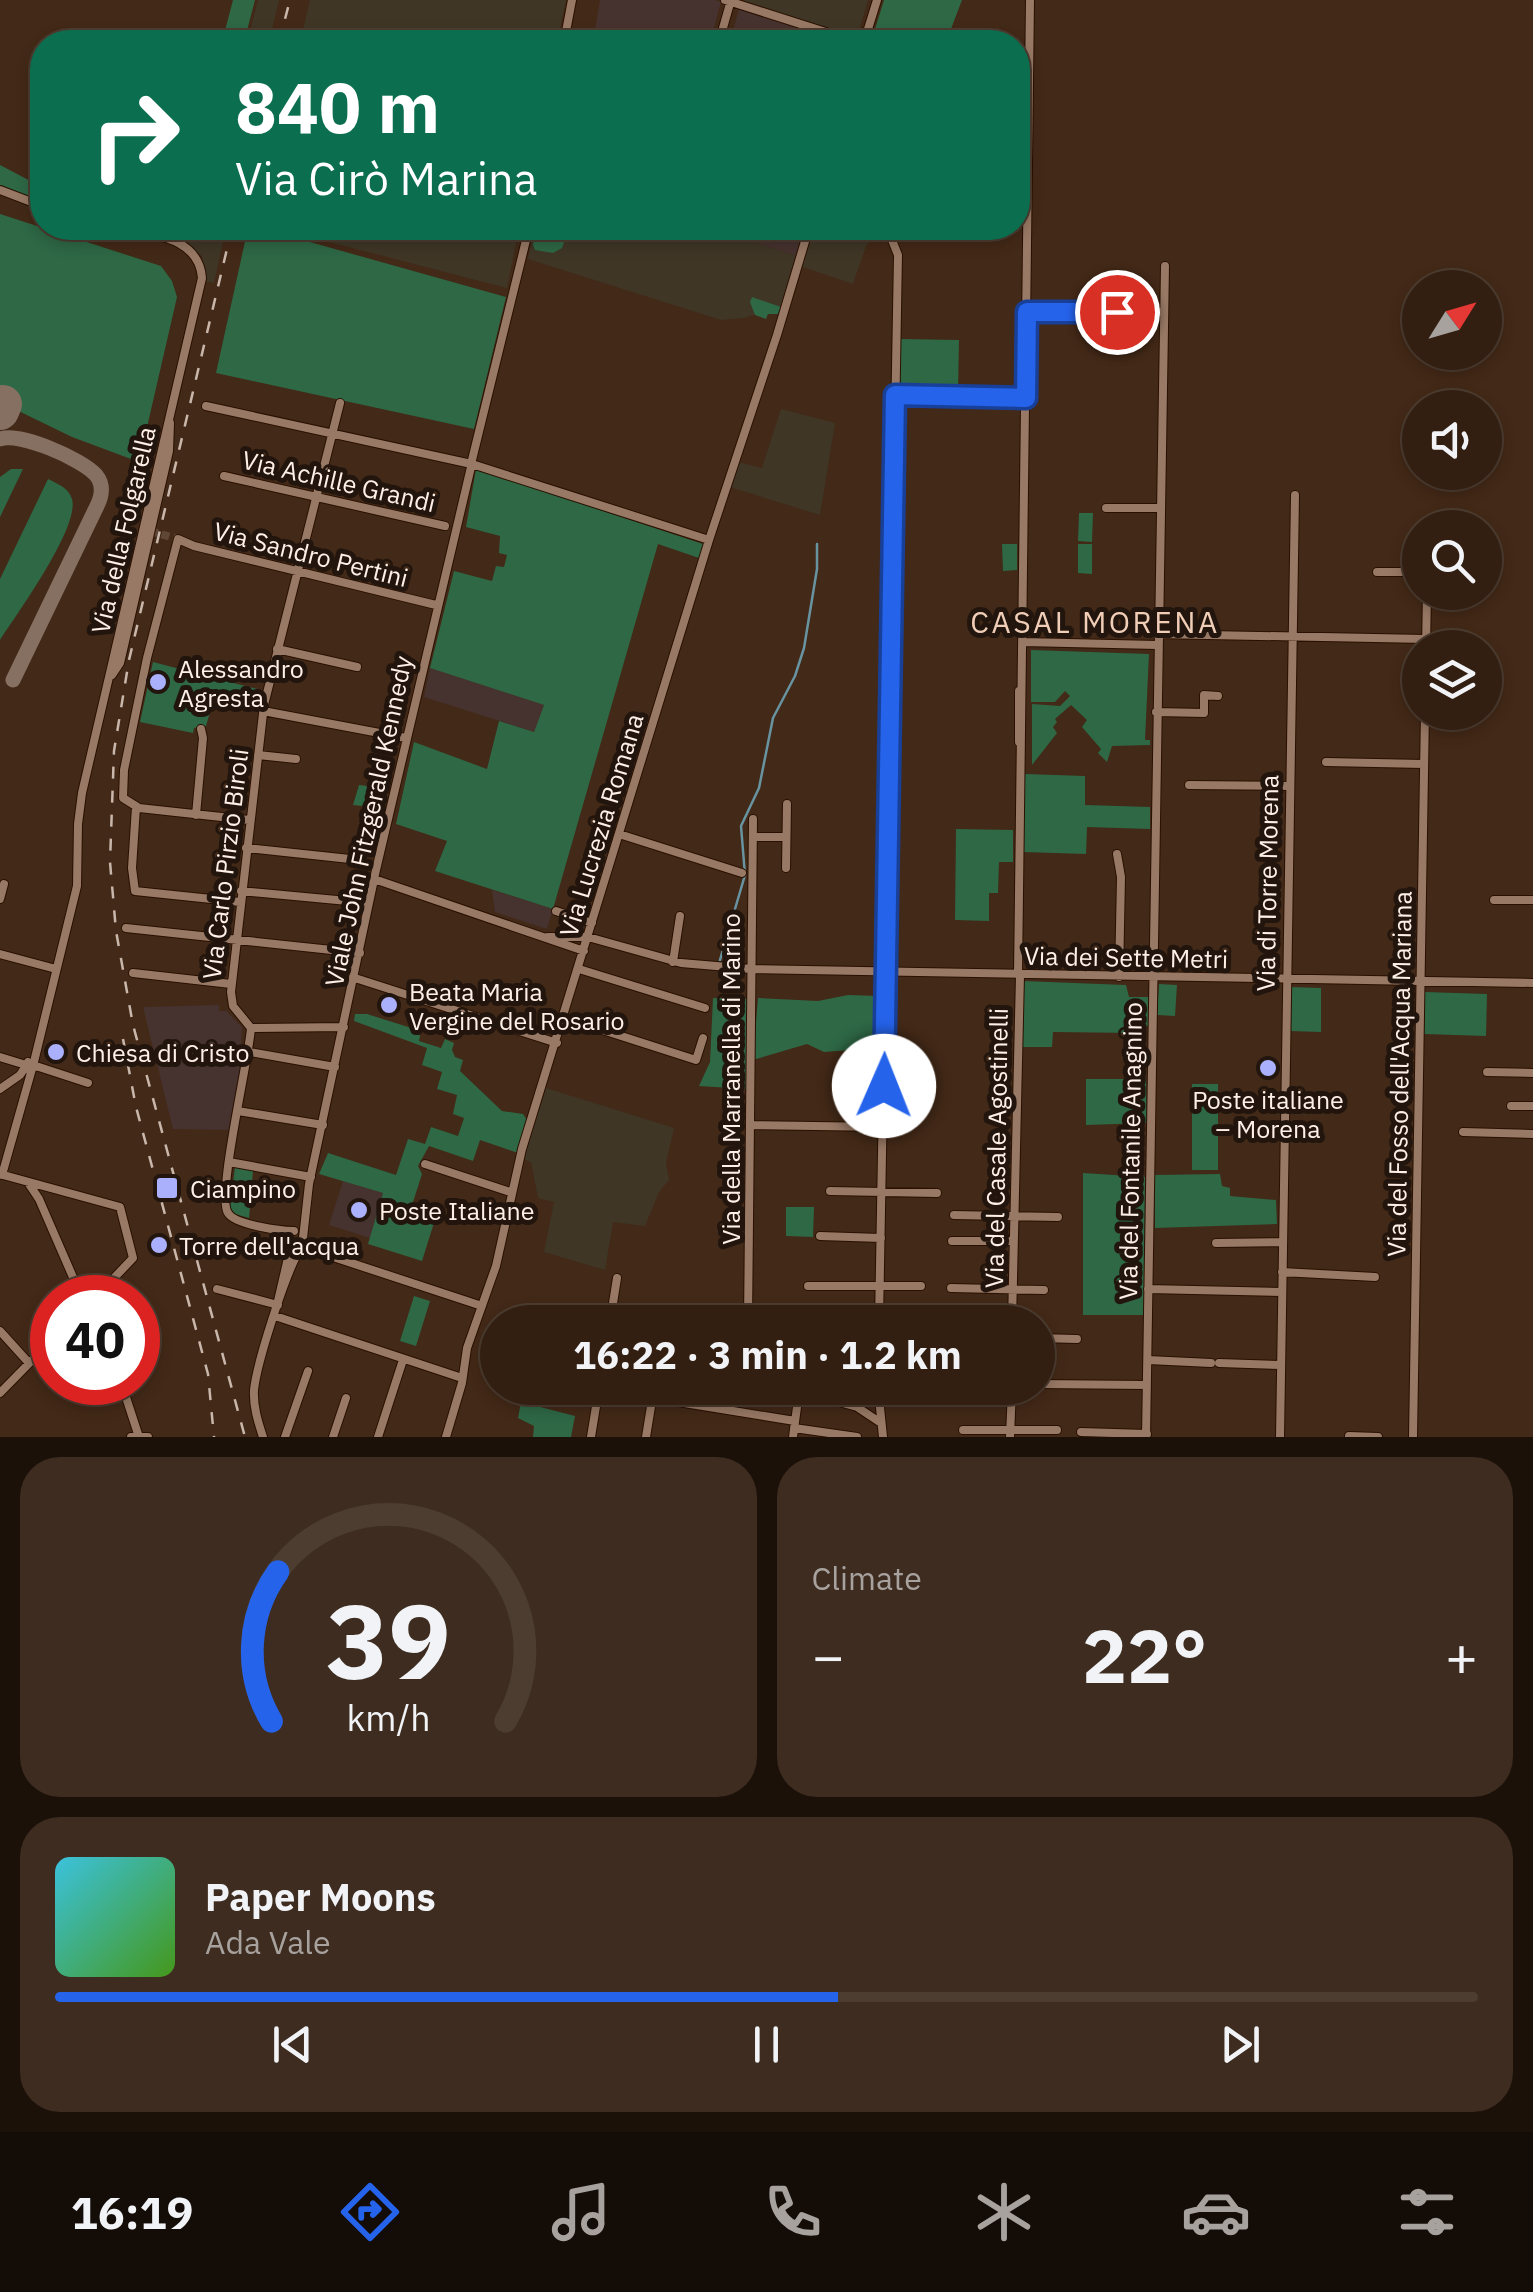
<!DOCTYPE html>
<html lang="en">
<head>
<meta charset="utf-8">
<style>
	:root { --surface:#321f11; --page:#3d2c1f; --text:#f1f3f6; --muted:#a8a29f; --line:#4d3d31; --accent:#2563eb }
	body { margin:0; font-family:"IBM Plex Sans",sans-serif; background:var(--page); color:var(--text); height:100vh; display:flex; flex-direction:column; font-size:38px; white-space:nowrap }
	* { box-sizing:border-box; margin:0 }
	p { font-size:32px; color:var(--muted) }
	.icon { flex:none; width:55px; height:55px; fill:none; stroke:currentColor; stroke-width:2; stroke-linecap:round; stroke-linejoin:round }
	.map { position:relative; height:1437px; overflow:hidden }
	.sheet { display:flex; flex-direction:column; gap:20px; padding:20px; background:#1c1109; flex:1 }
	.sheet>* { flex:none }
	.top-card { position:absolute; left:30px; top:30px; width:1000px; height:210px; border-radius:40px; box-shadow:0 5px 15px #0003,0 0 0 2px var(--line); background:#0b6e4f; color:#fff; overflow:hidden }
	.needle { width:65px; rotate:53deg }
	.controls { position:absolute; left:1402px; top:270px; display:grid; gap:20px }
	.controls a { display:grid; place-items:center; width:100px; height:100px; border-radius:50%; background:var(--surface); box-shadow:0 5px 15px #0003,0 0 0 2px var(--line); font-size:50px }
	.speed { position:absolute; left:30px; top:1275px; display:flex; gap:20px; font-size:50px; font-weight:700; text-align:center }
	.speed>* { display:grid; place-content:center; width:130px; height:130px; border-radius:50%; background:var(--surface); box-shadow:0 5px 15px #0003,0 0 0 2px var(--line); line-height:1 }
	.speed .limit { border:15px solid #d22; background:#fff; color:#111 }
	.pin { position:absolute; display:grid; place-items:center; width:85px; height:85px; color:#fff; margin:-42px; border:5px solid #fff; border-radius:50%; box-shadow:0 2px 10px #0007 }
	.me { position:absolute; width:110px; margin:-55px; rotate:1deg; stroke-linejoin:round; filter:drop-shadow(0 0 8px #0008) }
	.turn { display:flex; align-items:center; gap:35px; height:210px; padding:0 40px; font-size:45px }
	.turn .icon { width:130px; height:130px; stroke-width:2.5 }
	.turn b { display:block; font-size:70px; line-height:85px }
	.big { font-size:75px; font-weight:700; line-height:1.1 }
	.sheet .widget { flex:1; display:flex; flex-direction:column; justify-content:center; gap:15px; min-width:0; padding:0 35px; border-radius:40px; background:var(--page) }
	.sheet .dial { align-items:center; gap:0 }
	.dial svg { height:260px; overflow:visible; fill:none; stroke:var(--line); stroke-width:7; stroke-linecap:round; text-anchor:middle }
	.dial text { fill:var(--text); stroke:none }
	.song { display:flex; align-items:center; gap:30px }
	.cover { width:120px; height:120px; border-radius:15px; background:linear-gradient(135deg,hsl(190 70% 55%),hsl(100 70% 35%)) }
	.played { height:10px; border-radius:5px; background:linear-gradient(90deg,var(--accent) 55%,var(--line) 55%) }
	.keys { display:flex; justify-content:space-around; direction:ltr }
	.heat { display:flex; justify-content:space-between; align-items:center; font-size:55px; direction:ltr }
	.sheet .tiles { flex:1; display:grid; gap:20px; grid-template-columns:1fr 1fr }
	.widget:last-child { grid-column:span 2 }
	.trip { position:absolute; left:480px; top:1305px; width:575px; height:100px; border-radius:50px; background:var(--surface); box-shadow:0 5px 15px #0003,0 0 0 2px var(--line); font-weight:700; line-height:100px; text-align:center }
	.menu { display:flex; height:160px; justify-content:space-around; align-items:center; background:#140c07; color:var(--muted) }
	.menu .icon { width:70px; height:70px }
	.menu .current { color:var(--accent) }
	.menu b { font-size:45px; color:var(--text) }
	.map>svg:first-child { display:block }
	.commercial { fill:#46322f }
	.industrial { fill:#3f3626 }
	.green { fill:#2e6845 }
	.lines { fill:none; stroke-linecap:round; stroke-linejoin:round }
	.stream { stroke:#6894a1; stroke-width:2.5 }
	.taxiway { stroke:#867062; stroke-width:15 }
	.runway { stroke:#867062; stroke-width:38 }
	.minor-tunnel { stroke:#5f4736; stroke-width:8; stroke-dasharray:8 4; stroke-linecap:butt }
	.minor-casing { stroke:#291001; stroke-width:10 }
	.minor { stroke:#987965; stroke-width:8 }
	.rail { stroke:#c9b7ac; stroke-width:2.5; stroke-dasharray:12 12; stroke-linecap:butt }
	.route-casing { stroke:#184099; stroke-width:25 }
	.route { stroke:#2563eb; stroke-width:18 }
	.poi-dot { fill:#aab0fb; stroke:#21150d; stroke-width:4 }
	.labels { text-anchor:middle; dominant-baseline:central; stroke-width:10; stroke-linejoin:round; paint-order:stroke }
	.street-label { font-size:25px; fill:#fff0e7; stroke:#21150d }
	.poi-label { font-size:25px; fill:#fff0e7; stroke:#21150d; text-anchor:start }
	.quarter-label { font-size:30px; letter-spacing:2.5px; fill:#f0cdb7; stroke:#21150d }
</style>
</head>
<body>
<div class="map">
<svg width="1533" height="1437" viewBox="0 0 1533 1437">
	<rect width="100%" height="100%" fill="#432917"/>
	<path class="commercial" d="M 600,0 L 715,0 L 721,2 L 710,42 L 593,42 Z
		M 739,9 L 842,42 L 730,42 Z
		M 708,228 L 806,228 L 797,256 Z
		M 430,668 L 544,705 L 534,732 L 424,697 Z
		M 492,890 L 553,909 L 547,929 L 495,912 Z
		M 219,1005 L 219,1011 L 226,1011 L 242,1027 L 241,1043 L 245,1049 L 231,1130 L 173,1129 L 143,1007 Z
		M 343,1181 L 383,1193 L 370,1238 L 329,1225 Z"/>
	<path class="industrial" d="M 258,0 L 279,0 L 269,42 L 247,42 Z
		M 310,0 L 566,0 L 557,42 L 300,42 Z
		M 742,0 L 868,0 L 857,38 Z
		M 198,228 L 226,228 L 214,283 L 205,281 L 202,256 L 184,239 L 195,239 Z
		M 275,228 L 519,228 L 507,288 Z
		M 535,228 L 708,228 L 797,256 L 781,306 L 744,318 L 721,320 L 528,259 Z
		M 812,228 L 882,228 L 866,246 L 853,284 L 800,266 Z
		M 781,409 L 835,423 L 820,515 L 730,487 L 738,462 L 762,468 Z
		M 546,1088 L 674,1128 L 666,1163 L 669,1180 L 659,1192 L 645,1226 L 613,1222 L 605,1270 L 544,1252 L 554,1202 L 538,1198 L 531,1162 L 523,1159 Z"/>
	<path class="green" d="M 233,0 L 255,0 L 244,42 L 222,42 Z
		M 884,0 L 962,0 L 946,42 L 871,42 Z
		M 0,165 L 42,187 L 42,203 L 0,185 Z
		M 0,214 L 161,266 L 172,281 L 177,297 L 139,462 L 72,437 L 0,402 Z
		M 248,228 L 260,228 L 506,297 L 474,429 L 216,373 Z
		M 536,228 L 544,228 L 566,237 L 562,248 L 553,253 L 535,250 L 533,245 Z
		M 752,297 L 781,307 L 778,314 L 768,314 L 766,319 L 755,315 L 750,302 Z
		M 899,339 L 959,340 L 958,392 L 899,391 Z
		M 11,469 L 23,469 L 0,517 L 0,477 Z
		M 476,469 L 703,544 L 699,558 L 658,544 L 553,909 L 435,871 L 447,841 L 396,824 L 414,742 L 487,769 L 499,721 L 534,732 L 544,705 L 430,668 L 454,571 L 492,581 L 496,566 L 504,567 L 507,555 L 499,553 L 500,536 L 466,527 Z
		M 48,479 C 58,484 69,488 72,499 C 80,527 17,614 0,640 L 0,579 Z
		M 1079,513 L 1093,513 L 1092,542 L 1078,541 Z
		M 1002,544 L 1017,544 L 1017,570 L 1003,571 Z
		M 1078,544 L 1092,544 L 1092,574 L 1078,573 Z
		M 1031,650 L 1149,654 L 1145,740 L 1150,740 L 1150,745 L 1112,746 L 1107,762 L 1098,753 L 1101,749 L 1082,727 L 1087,720 L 1071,705 L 1055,719 L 1057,722 L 1053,727 L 1057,733 L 1032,765 L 1032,704 L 1060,706 L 1070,696 L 1065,691 L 1055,702 L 1031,702 Z
		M 153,662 L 257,689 L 254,703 L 215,695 L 206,726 L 194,728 L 193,733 L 140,722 Z
		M 1025,774 L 1085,776 L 1085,805 L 1150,807 L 1150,829 L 1087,827 L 1086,854 L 1023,852 Z
		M 359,785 L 385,788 L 381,808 L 353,805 Z
		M 956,829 L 1013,830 L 1013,862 L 999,862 L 998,893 L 989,893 L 989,921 L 955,920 Z
		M 1023,981 L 1126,985 L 1129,997 L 1150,997 L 1150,1026 L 1137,1026 L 1135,1033 L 1053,1032 L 1052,1047 L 1021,1047 Z
		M 1159,984 L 1177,985 L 1175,1016 L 1157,1015 Z
		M 1290,987 L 1321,988 L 1321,1032 L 1289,1031 Z
		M 1425,992 L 1487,994 L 1486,1036 L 1424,1034 Z
		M 848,995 L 879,996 L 878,1048 L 824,1052 L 807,1044 L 753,1060 L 758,998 L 818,1001 Z
		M 713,998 L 749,999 L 747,1089 L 699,1086 L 710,1062 Z
		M 355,1014 L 367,1014 L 421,1031 L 419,1041 L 441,1048 L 445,1039 L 454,1043 L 452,1050 L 455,1057 L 463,1060 L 460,1071 L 502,1111 L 523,1114 L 527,1120 L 518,1153 L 480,1140 L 473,1161 L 429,1146 L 418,1166 L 422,1174 L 413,1202 L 438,1210 L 422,1261 L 368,1244 L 383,1193 L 319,1174 L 328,1153 L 396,1175 L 408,1139 L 425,1144 L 431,1127 L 458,1136 L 464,1118 L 453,1114 L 457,1095 L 437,1089 L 442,1072 L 422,1065 L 427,1048 L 354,1021 Z
		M 1086,1079 L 1146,1079 L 1147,1123 L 1086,1125 Z
		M 1218,1084 L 1218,1170 L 1192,1170 L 1192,1084 Z
		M 235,1167 L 253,1171 L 249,1218 L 235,1214 L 230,1208 Z
		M 1083,1173 L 1145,1177 L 1144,1315 L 1083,1315 Z
		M 1220,1174 L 1222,1186 L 1230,1188 L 1230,1196 L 1276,1200 L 1277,1224 L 1155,1228 L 1154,1175 Z
		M 786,1207 L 814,1207 L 813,1237 L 786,1236 Z
		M 414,1296 L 430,1301 L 416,1346 L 400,1341 Z
		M 521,1402 L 575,1416 L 571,1437 L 533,1437 L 534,1426 L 518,1418 Z"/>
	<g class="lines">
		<path class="stream" d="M 720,960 L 745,875 L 741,826 L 759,788 L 773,718 L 795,676 L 804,648 L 817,569 L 817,544"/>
		<path class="taxiway" d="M 0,439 C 20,432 82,459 96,475 C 104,485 102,496 97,506 L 13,680"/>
		<path class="runway" d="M 0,411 L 3,404"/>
		<path class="minor-tunnel" d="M 150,531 L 178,539"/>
		<defs>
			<path id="minor" d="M 725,0 L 857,42
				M 564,42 L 572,0
				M 719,42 L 731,0
				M 864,42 L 877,0
				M 0,190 L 42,206
				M 1027,312 L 1163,312
				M 895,395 L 1026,398
				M 206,406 L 467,463
				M 472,460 L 529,228
				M 475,465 L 709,540
				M 224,476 L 445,526
				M 1106,508 L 1160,508
				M 1377,572 L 1420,572
				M 1157,634 L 1426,639
				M 1023,642 L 1157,645
				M 1426,648 L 1427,592
				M 277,649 L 357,667
				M 112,675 L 120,663 L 169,451 L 170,423
				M 263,711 L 406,738
				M 1156,712 L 1204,713 L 1204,695 L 1218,696
				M 1019,742 L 1019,691
				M 258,755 L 296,759
				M 1326,762 L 1424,764
				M 1189,785 L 1289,786
				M 136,807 L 132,868 L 135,891 L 240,902
				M 196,815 L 203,738 L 201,729
				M 249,820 L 139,808 L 123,798 L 124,770 L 147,658 L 178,539 L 194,546 L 436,605
				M 619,834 L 742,873
				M 753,837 L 786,837
				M 246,848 L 350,859
				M 1117,854 L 1121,877 L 1119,977
				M 786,868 L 787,804
				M 374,879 L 584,951
				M 241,891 L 369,903
				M 0,899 L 4,884
				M 1494,900 L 1533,900
				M 556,911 L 592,923
				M 126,928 L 360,953
				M 548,937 L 588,937 L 681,963 L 751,969 L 1533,983
				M 0,954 L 56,969
				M 673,962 L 680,916
				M 579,969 L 705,1008
				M 133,973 L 231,984
				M 1018,974 L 1030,0
				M 355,978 L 557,1043
				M 565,1018 L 696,1060 L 703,1038
				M 251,1028 L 344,1027
				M 250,1052 L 335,1067
				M 0,1057 L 26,1065 L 28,1062
				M 1487,1072 L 1533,1073
				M 88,1083 L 39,1067 L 33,1066 L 29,1070 L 26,1066 L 29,1063 L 33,1066 L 77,886 L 78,824 L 82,793 L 202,278 C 199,238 155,235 124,228
				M 0,1089 L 20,1075 L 26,1066
				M 1511,1106 L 1533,1106
				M 238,1111 L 323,1125
				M 750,1125 L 884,1127
				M 1463,1132 L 1533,1134
				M 229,1162 L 311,1177
				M 425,1164 L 510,1192
				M 0,1174 L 120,1207 L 133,1258 L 95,1298
				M 2,1175 L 32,1069
				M 29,1184 L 39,1199 L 82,1298
				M 830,1191 L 937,1193
				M 954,1215 L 1058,1217
				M 294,1231 C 281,1231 235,1225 228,1213 C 216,1197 249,1059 251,1028 L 233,1006 L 231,992 L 264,705 L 340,403
				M 820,1236 L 881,1238
				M 303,1238 L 309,1184 L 376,870 L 471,467
				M 952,1241 L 1012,1241
				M 1216,1243 L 1281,1242
				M 302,1250 L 315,1251 L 482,1306
				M 1282,1272 L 1375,1277
				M 808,1286 L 921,1286
				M 951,1288 L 1044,1290
				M 217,1289 L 278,1305
				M 1148,1289 L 1282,1292
				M 278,1301 L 291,1245
				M 275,1316 L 462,1378
				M 610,1322 L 617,1278
				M 748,1322 L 753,819
				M 879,1322 L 898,255 L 892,240
				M 1012,1322 L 1020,975
				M 0,1331 L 29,1363
				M 1038,1338 L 1077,1339
				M 1148,1360 L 1211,1363
				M 1219,1363 L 1281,1365
				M 121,1382 L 139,1437
				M 1038,1384 L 1147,1385
				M 789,1388 L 857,1407 L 881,1423
				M 878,1388 L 883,1437
				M 598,1389 L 795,1421
				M 0,1393 L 52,1340
				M 794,1428 L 857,1437
				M 963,1430 L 1057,1430
				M 1081,1432 L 1147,1434
				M 1349,1436 L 1378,1437
				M 131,1437 L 148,1437
				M 263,1437 C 258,1422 253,1406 254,1390 C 257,1362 285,1275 299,1251
				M 285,1437 L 308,1371
				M 333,1437 L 346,1398
				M 378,1437 L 402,1363
				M 446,1437 L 462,1383 L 467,1348 L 496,1266 L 522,1149 L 709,540 L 777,335 L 809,228
				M 591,1437 L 599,1388
				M 646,1437 L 654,1388
				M 793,1437 L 799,1392
				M 1010,1437 L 1012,1388
				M 1146,1437 L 1165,266
				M 1280,1437 L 1295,495
				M 1413,1437 L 1425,712"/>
		</defs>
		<use href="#minor" class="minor-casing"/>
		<use href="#minor" class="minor"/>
		<path class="rail" d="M 279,42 L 290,0
			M 232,228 L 129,660 L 114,751 L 110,862 L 116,931 L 133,1025 L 245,1437
			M 123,1039 L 136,1107 L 208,1374 L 214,1437"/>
	</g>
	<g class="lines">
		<defs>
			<path id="route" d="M 884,1086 L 895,395 L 1026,398 L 1027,312 L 1117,312"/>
		</defs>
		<use href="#route" class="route-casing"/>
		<use href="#route" class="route"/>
	</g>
	<g class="poi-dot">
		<circle cx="158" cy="682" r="10"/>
		<circle cx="389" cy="1005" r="10"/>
		<circle cx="56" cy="1052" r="10"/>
		<circle cx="1268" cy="1068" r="10"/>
		<rect x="155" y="1176" width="24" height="24" rx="5"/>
		<circle cx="359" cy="1210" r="10"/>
		<circle cx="159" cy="1245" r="10"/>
	</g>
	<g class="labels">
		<g class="street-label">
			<text transform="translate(339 481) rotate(13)">Via Achille Grandi</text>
			<text transform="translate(123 530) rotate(-77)">Via della Folgarella</text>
			<text transform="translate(311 554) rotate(14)">Via Sandro Pertini</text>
			<text transform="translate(368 821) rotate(-78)">Viale John Fitzgerald Kennedy</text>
			<text transform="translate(601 825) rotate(-73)">Via Lucrezia Romana</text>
			<text transform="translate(225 864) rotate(-83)">Via Carlo Pirzio Biroli</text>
			<text transform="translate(1267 883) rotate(-89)">Via di Torre Morena</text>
			<text transform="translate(1126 957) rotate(1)">Via dei Sette Metri</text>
			<text transform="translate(1399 1074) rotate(-89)">Via del Fosso dell'Acqua Mariana</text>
			<text transform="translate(730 1079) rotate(-90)">Via della Marranella di Marino</text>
			<text transform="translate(996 1148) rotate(-89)">Via del Casale Agostinelli</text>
			<text transform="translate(1130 1151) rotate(-89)">Via del Fontanile Anagnino</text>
		</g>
		<g class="poi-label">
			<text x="178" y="668">Alessandro<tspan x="178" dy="29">Agresta</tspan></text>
			<text x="409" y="991">Beata Maria<tspan x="409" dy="29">Vergine del Rosario</tspan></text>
			<text x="76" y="1052">Chiesa di Cristo</text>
			<text x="1268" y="1099" text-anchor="middle">Poste italiane<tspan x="1268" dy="29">– Morena</tspan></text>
			<text x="190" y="1188">Ciampino</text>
			<text x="379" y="1210">Poste Italiane</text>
			<text x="179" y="1245">Torre dell'acqua</text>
		</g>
		<g class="quarter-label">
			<text x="1095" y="621">CASAL MORENA</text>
		</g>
	</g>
</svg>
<div class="controls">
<a><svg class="needle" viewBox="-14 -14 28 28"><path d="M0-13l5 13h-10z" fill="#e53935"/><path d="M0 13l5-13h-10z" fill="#a8a29f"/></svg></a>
<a><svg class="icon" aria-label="sound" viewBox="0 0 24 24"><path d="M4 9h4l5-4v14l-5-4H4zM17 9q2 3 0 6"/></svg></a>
<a><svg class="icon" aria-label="search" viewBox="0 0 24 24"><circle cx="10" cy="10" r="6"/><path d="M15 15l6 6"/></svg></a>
<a><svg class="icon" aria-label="layers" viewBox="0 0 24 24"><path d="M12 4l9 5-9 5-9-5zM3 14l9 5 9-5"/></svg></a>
</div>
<div class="speed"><div class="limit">40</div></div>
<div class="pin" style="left:1117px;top:312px;background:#d93025"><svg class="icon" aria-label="arrive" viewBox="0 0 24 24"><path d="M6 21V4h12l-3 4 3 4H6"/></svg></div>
<svg class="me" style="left:884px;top:1086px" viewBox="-20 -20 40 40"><circle r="19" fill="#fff"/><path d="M0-13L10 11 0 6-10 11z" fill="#2563eb"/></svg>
<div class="trip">16:22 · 3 min · 1.2 km</div>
<div class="top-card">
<div class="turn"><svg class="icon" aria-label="right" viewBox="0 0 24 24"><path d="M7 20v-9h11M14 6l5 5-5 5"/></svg><div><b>840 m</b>Via Cirò Marina</div></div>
</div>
</div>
<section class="sheet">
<div class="tiles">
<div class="widget dial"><svg viewBox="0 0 100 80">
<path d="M14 69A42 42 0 1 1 86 69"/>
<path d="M14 69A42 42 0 0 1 16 23" stroke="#2563eb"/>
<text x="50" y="56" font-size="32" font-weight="700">39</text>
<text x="50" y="72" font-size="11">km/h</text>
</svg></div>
<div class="widget"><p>Climate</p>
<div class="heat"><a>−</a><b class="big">22°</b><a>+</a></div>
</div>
<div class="widget">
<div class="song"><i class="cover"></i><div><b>Paper Moons</b><p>Ada Vale</p></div></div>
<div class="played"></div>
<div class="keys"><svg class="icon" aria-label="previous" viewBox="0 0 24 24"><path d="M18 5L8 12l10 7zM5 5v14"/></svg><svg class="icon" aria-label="pause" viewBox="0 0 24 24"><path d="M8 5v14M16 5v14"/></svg><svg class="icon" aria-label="next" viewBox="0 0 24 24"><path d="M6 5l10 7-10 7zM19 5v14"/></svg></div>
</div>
</div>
</section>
<nav class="menu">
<b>16:19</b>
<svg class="icon current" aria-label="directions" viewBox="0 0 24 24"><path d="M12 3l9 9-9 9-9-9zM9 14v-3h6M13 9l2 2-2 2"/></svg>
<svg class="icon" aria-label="music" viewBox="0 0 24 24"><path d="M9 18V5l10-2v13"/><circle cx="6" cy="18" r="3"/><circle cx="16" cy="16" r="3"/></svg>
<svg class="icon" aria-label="phone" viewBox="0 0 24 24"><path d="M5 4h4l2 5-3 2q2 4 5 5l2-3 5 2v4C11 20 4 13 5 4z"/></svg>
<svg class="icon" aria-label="climate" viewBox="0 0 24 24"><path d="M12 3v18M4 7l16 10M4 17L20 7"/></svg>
<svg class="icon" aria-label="car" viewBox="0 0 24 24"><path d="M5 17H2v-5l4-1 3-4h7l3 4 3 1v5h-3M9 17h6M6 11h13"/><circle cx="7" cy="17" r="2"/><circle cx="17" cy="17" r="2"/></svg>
<svg class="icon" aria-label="filters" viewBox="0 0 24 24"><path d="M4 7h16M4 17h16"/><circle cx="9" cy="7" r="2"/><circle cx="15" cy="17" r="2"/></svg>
</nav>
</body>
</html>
